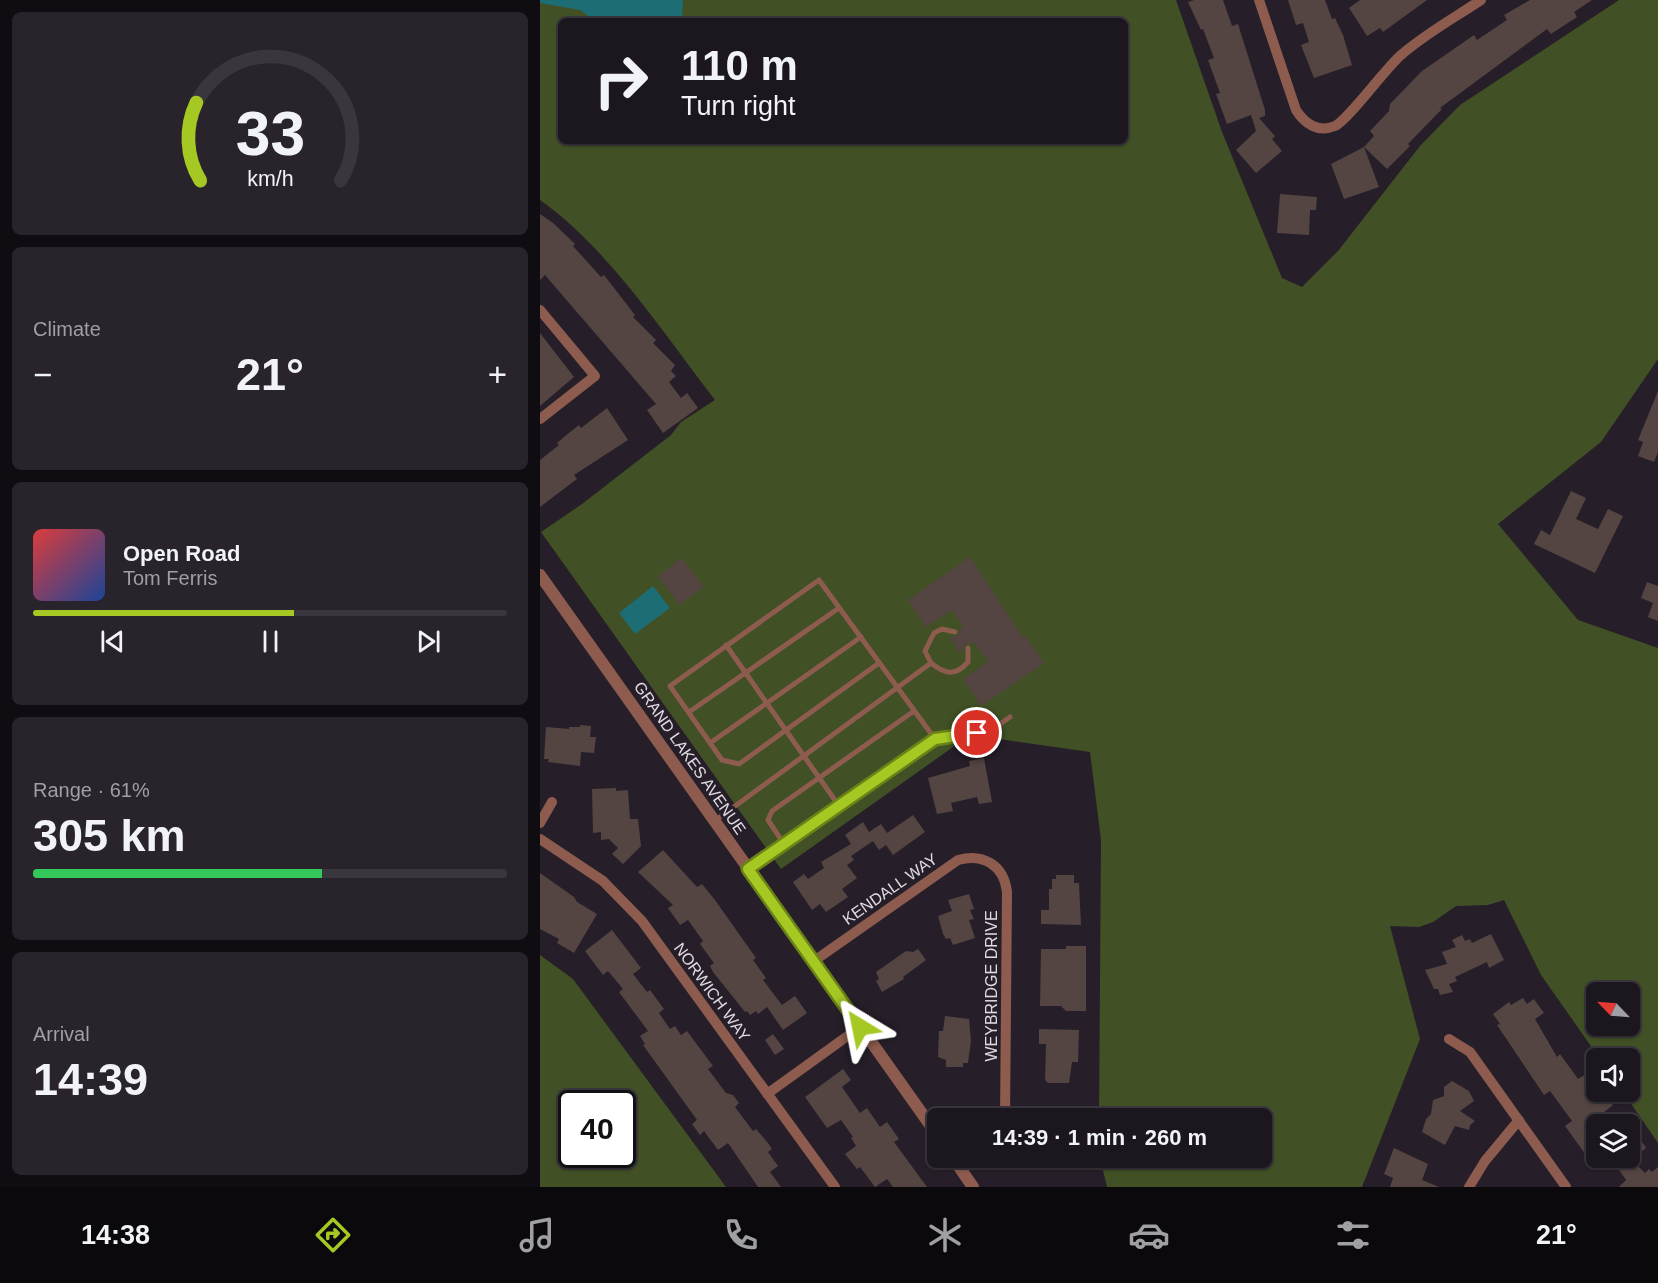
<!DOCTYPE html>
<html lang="en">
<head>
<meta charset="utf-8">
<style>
	:root { --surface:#1c171f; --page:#29242c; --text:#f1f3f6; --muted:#a09fa4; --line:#3a363d; --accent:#a5c823 }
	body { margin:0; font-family:Helvetica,sans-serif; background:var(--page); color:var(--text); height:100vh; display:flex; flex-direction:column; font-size:22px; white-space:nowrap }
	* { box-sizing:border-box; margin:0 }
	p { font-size:20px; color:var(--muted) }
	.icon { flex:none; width:33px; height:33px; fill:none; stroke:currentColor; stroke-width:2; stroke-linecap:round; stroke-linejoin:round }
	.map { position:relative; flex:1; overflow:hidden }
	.sheet { display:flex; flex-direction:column; gap:12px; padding:12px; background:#0f0d11; width:540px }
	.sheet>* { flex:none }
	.guide { position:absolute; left:18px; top:18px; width:570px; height:126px; border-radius:9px; box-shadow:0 2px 4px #0004,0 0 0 2px var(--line); background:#1c171f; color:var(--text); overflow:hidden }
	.needle { width:39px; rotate:295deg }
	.buttons { position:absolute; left:1046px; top:982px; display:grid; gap:12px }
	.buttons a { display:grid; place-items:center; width:54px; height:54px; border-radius:9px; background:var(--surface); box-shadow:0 2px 4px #0004,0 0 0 2px var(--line); font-size:30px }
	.speed { position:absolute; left:18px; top:1090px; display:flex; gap:12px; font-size:30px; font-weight:700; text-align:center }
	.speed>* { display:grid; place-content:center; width:78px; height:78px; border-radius:50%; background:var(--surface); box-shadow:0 2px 4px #0004,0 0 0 2px var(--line); line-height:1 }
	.speed .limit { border:3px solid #111; border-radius:9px; background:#fff; color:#111 }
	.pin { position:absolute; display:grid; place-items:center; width:51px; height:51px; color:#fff; margin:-26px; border:3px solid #fff; border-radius:50%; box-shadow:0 2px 6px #0007 }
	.me { position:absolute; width:66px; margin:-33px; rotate:325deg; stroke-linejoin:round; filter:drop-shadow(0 0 4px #0008) }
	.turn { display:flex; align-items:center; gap:21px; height:126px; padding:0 24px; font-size:27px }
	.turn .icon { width:78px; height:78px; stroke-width:2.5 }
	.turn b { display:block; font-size:42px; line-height:51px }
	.big { font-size:45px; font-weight:700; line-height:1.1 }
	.sheet .tile { flex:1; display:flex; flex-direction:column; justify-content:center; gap:9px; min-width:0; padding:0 21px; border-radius:9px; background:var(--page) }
	.sheet .dial { align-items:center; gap:0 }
	.dial svg { height:156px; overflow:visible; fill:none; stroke:var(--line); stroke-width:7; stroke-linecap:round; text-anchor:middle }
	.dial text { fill:var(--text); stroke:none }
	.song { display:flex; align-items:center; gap:18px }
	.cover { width:72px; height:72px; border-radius:9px; background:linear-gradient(135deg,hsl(0 70% 55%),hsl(220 70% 35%)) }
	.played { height:6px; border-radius:3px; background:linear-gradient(90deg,var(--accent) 55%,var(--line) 55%) }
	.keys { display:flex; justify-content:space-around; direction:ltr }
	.heat { display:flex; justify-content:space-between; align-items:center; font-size:33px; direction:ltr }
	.charge { height:9px; border-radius:4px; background:linear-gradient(90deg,#34c759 61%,var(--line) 0) }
	.trip { position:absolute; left:387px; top:1108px; width:345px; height:60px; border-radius:9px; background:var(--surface); box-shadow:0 2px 4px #0004,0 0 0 2px var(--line); font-weight:700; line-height:60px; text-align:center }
	.menu { display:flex; height:96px; justify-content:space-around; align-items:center; background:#0b090c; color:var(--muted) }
	.menu .icon { width:42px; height:42px }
	.menu .selected { color:var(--accent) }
	.menu b { font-size:27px; color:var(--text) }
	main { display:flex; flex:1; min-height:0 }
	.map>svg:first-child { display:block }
	.green { fill:#415025; fill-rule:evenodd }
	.water { fill:#1d6d74 }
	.building { fill:#544442 }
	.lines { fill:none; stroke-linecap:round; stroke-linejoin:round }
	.service { stroke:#8d5c4e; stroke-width:5 }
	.minor { stroke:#8d5c4e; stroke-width:10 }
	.tertiary { stroke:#8d5c4e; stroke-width:12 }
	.route-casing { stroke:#6b8217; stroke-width:15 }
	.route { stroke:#a5c823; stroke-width:10 }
	.labels { text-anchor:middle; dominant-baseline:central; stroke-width:6; stroke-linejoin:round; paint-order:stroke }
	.street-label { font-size:16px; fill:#e0dbe2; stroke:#261f29 }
</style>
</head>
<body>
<main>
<section class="sheet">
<div class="tile dial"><svg viewBox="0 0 100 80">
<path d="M14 69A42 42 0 1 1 86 69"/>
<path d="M14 69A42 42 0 0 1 12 29" stroke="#a5c823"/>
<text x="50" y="56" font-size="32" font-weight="700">33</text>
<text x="50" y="72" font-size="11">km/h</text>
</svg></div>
<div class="tile"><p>Climate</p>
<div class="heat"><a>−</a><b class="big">21°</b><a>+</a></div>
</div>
<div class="tile">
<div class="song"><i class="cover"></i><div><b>Open Road</b><p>Tom Ferris</p></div></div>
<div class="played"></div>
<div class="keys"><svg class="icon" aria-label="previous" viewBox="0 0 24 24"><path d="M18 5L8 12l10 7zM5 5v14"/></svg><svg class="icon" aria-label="pause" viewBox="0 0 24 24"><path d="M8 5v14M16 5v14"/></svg><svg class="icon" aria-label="next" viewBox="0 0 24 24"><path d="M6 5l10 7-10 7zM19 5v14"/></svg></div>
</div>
<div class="tile"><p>Range · 61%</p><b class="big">305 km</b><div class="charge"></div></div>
<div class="tile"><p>Arrival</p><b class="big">14:39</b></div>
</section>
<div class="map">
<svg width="1118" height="1187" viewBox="0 0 1118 1187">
	<rect width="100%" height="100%" fill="#261f29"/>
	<path class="green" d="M 0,0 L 636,0 L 682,132 L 742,278 L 762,287 L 798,251 L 880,146 L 920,105 L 1079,0 L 1118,0 L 1118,359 L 1061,442 L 958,524 L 1038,620 L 1118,648 L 1118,1143 L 1083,1092 L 1089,1092 L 1089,1059 L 1060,1059 L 1001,975 L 964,900 L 948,905 L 916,906 L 893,922 L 879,927 L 850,926 L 880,1039 L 822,1187 L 567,1187 L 560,1158 L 722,1158 L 722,1119 L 559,1119 L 561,840 L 550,752 L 430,735 L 241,869 L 1,532 L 42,504 L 131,435 L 141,422 L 175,400 C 124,334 68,248 0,200 ZM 21,21 L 585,21 L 585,141 L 21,141 ZM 1056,993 L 1089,993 L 1089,1026 L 1056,1026 Z
		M 0,955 L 33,979 L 186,1187 L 0,1187 ZM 32,1104 L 82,1104 L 82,1155 L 32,1155 Z"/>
	<path class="water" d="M 0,0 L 143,0 L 142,21 L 55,21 L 40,10 L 0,3 Z
		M 113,586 L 130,608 L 95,634 L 79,613 Z"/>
	<path class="building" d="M 654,0 L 683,0 L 692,26 L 698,24 L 725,110 L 725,116 L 719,118 L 735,136 L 732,139 L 742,151 L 716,173 L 696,150 L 716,131 L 711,115 L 687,124 L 676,94 L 680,93 L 668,60 L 674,58 L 663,29 L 661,30 L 648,2 Z
		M 748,0 L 785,0 L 792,19 L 795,18 L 803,35 L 812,65 L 774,78 L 761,45 L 769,42 L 763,23 L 756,25 Z
		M 820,0 L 887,0 L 843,32 L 840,28 L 827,36 L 809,8 Z
		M 990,0 L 1052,0 L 1034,12 L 1037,17 L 1011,34 L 1007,29 L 900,108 L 902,109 L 868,144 L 870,146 L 847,169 L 824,147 L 834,136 L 830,131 L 849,111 L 850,104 L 882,71 L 934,35 L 937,40 L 967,20 L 964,15 Z
		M 824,147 L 839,187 L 804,199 L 791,164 Z
		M 740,194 L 777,197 L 776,210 L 770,210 L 769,235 L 737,233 Z
		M 0,214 L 13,223 L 35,244 L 33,246 L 61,277 L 64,275 L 95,315 L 93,317 L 116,340 L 113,343 L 135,365 L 131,371 L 136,376 L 129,382 L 141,398 L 147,393 L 158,408 L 123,433 L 107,410 L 116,404 L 5,275 L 0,280 Z
		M 0,333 L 34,377 L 0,406 Z
		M 1118,391 L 1118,452 L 1114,462 L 1098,456 L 1103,442 L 1098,440 Z
		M 67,408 L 88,440 L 34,475 L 37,479 L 0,507 L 0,460 L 19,445 L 17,443 L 30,432 L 39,425 L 41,428 Z
		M 1031,491 L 1046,498 L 1036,519 L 1058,529 L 1068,509 L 1083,516 L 1055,573 L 994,544 L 1001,530 L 1010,535 Z
		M 430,557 L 483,638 L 485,636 L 504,663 L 441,706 L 423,679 L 448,662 L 435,643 L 425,644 L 420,653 L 409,637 L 418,636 L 419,630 L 423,627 L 412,610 L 386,627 L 368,600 Z
		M 142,558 L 164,587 L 139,605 L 118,576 Z
		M 1107,582 L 1118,586 L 1118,621 L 1108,617 L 1113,603 L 1101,598 Z
		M 40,725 L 51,726 L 50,737 L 56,737 L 54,753 L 41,752 L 40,766 L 8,762 L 9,759 L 4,759 L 6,727 L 29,729 L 29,727 L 40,727 Z
		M 444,758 L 452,802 L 439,804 L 437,797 L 411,803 L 413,811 L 397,814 L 388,778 L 430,766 L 429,761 Z
		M 76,788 L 76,791 L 88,790 L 90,819 L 98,819 L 101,846 L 83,864 L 72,854 L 78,848 L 69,839 L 61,840 L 61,832 L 53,833 L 52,789 Z
		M 373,815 L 385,832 L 353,855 L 346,845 L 339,850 L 333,841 L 311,856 L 314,860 L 307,865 L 317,878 L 302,889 L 308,897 L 286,912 L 280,904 L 272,910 L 253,882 L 264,874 L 268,879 L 284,868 L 281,862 L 311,844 L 305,835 L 323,822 L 329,832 L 341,824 L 347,833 Z
		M 123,850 L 157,887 L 162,884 L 175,900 L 216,958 L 213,960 L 226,978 L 223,980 L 242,1005 L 255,996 L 267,1013 L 243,1030 L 227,1007 L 218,1014 L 216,1011 L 210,1015 L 207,1011 L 205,1012 L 173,972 L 170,966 L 174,963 L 160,944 L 163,941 L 148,920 L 140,925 L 128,908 L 133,905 L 98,872 Z
		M 0,873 L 34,897 L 37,902 L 57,914 L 34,953 L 17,943 L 19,939 L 0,929 Z
		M 516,875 L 534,875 L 534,883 L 539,883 L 541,925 L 501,924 L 501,910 L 509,910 L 509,889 L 512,889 L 512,879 L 516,879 Z
		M 429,894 L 434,909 L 430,910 L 434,919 L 429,920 L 435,938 L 413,945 L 410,938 L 406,939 L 403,934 L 398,916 L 412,911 L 408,900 Z
		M 72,930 L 101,968 L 93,974 L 107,992 L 110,990 L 124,1009 L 119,1013 L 130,1029 L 135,1026 L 141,1035 L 147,1031 L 173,1066 L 168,1069 L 186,1093 L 193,1095 L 199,1103 L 195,1107 L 213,1131 L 216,1129 L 228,1143 L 232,1149 L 228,1152 L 238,1166 L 230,1172 L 241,1187 L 218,1187 L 188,1143 L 178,1150 L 164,1131 L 160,1135 L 152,1124 L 157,1120 L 103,1045 L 105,1044 L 100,1036 L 108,1031 L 79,992 L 83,989 L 68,971 L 63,975 L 45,951 Z
		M 951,934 L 964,960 L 949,968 L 947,962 L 915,977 L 917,981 L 909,984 L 913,992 L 900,995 L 898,989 L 894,989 L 885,970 L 907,964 L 902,952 L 916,947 L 912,940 L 922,935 L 925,941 L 930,939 L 932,943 Z
		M 526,946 L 546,946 L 546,1011 L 526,1011 L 521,1006 L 500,1006 L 501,949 L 526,949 Z
		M 378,949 L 386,960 L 363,977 L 364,979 L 342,992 L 336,981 L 339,979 L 336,972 L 366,951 L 373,952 Z
		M 983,998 L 987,1004 L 994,999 L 1004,1013 L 995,1019 L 1017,1057 L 1020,1054 L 1038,1079 L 1051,1071 L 1056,1078 L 1056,1104 L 1066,1096 L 1073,1105 L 1064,1112 L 1074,1125 L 1056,1125 L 1056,1169 L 1025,1126 L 1032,1121 L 1010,1091 L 1004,1095 L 957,1025 L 960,1024 L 953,1014 L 969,1002 L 971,1005 Z
		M 405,1016 L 429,1019 L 431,1041 L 428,1063 L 423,1063 L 423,1067 L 406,1067 L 406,1060 L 398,1057 L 399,1031 L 403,1031 Z
		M 499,1029 L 539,1030 L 538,1062 L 532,1062 L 529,1083 L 508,1083 L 505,1080 L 506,1044 L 499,1044 Z
		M 233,1034 L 244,1049 L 235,1055 L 225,1040 Z
		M 303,1069 L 311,1080 L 302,1087 L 320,1113 L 327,1108 L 340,1127 L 347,1122 L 359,1139 L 354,1142 L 387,1187 L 353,1187 L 347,1179 L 335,1187 L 320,1167 L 317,1169 L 305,1154 L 316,1146 L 311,1138 L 313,1137 L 301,1120 L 287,1128 L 265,1097 Z
		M 912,1081 L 929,1091 L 934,1101 L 920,1111 L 935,1121 L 930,1125 L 929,1130 L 915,1126 L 905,1145 L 882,1132 L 886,1119 L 891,1114 L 893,1100 L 904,1096 L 904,1087 Z
		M 522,1106 L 540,1106 L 540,1119 L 522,1119 Z
		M 1089,1123 L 1106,1148 L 1091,1159 L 1105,1173 L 1109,1169 L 1112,1172 L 1118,1167 L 1118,1187 L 1079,1187 L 1086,1180 L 1071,1158 L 1089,1158 Z
		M 854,1148 L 888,1164 L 882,1180 L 899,1187 L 850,1187 L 853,1178 L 844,1174 Z"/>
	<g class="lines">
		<path class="service" d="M 186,645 L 299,806 L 209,868
			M 391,663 C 405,674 415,677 428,662 L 428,648
			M 149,712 L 299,608
			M 395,739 L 449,732 L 470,717
			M 170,743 L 321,637
			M 299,806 L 395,739 L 279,580 L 130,686 L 182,760 L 199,764 L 339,663
			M 176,820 L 391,663 L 385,651 L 394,633 L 402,629 L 415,632
			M 244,844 L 228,820 L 232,811 L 374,711"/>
		<path class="minor" d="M 719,0 L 756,110 C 765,124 778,133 795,126 C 808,120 844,70 861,55 C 885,34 914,18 941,0
			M 0,310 L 55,376 L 0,419
			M 0,823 L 12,802
			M 0,839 L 63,881 L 102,921 L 295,1187
			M 274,961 L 418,860 C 443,853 464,865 467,892 L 465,1119
			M 909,1039 L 930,1052 L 1026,1187
			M 227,1094 L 320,1027
			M 929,1187 L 945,1161 L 979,1120"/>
		<path class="tertiary" d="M 0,575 L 398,1136
			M 413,1158 L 433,1187"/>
	</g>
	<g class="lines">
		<defs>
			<path id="route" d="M 320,1027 L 208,869 L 395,739 L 437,733"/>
		</defs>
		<use href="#route" class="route-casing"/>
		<use href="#route" class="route"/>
	</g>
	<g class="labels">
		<g class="street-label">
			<text transform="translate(150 758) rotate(55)">GRAND LAKES AVENUE</text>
			<text transform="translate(350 889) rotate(-35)">KENDALL WAY</text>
			<text transform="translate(451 986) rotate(-90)">WEYBRIDGE DRIVE</text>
			<text transform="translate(172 992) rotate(54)">NORWICH WAY</text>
		</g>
	</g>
</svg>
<div class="buttons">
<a><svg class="needle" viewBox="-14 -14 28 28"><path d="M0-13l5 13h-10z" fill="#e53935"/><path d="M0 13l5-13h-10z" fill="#a09fa4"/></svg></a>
<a><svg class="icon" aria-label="sound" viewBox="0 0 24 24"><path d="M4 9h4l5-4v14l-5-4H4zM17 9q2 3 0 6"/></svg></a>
<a><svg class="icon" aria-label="layers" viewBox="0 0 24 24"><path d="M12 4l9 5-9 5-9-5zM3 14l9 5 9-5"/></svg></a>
</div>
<div class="speed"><div class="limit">40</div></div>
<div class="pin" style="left:437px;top:733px;background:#d93025"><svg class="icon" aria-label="arrive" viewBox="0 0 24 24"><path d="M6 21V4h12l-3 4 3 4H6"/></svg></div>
<svg class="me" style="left:320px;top:1027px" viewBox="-20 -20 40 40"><path d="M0-17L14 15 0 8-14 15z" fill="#a5c823" stroke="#fff" stroke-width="4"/></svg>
<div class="trip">14:39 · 1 min · 260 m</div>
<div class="guide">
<div class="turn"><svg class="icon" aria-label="right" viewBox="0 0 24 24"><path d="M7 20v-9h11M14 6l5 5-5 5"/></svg><div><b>110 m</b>Turn right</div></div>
</div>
</div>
</main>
<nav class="menu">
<b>14:38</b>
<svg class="icon selected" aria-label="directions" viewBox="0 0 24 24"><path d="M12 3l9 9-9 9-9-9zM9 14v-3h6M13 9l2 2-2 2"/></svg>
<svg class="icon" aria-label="music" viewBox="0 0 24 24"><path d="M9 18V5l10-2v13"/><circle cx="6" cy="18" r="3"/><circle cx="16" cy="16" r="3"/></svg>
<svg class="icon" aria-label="phone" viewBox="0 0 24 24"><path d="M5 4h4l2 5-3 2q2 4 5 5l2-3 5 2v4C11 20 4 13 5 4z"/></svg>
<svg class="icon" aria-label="climate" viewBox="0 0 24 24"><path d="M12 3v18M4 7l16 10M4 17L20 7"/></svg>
<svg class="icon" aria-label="car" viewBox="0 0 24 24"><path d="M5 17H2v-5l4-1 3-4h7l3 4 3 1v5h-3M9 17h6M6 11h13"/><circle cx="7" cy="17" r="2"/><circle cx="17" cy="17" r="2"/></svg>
<svg class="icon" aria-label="filters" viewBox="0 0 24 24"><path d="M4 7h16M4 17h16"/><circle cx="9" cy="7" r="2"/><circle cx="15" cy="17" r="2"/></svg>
<b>21°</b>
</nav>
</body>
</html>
